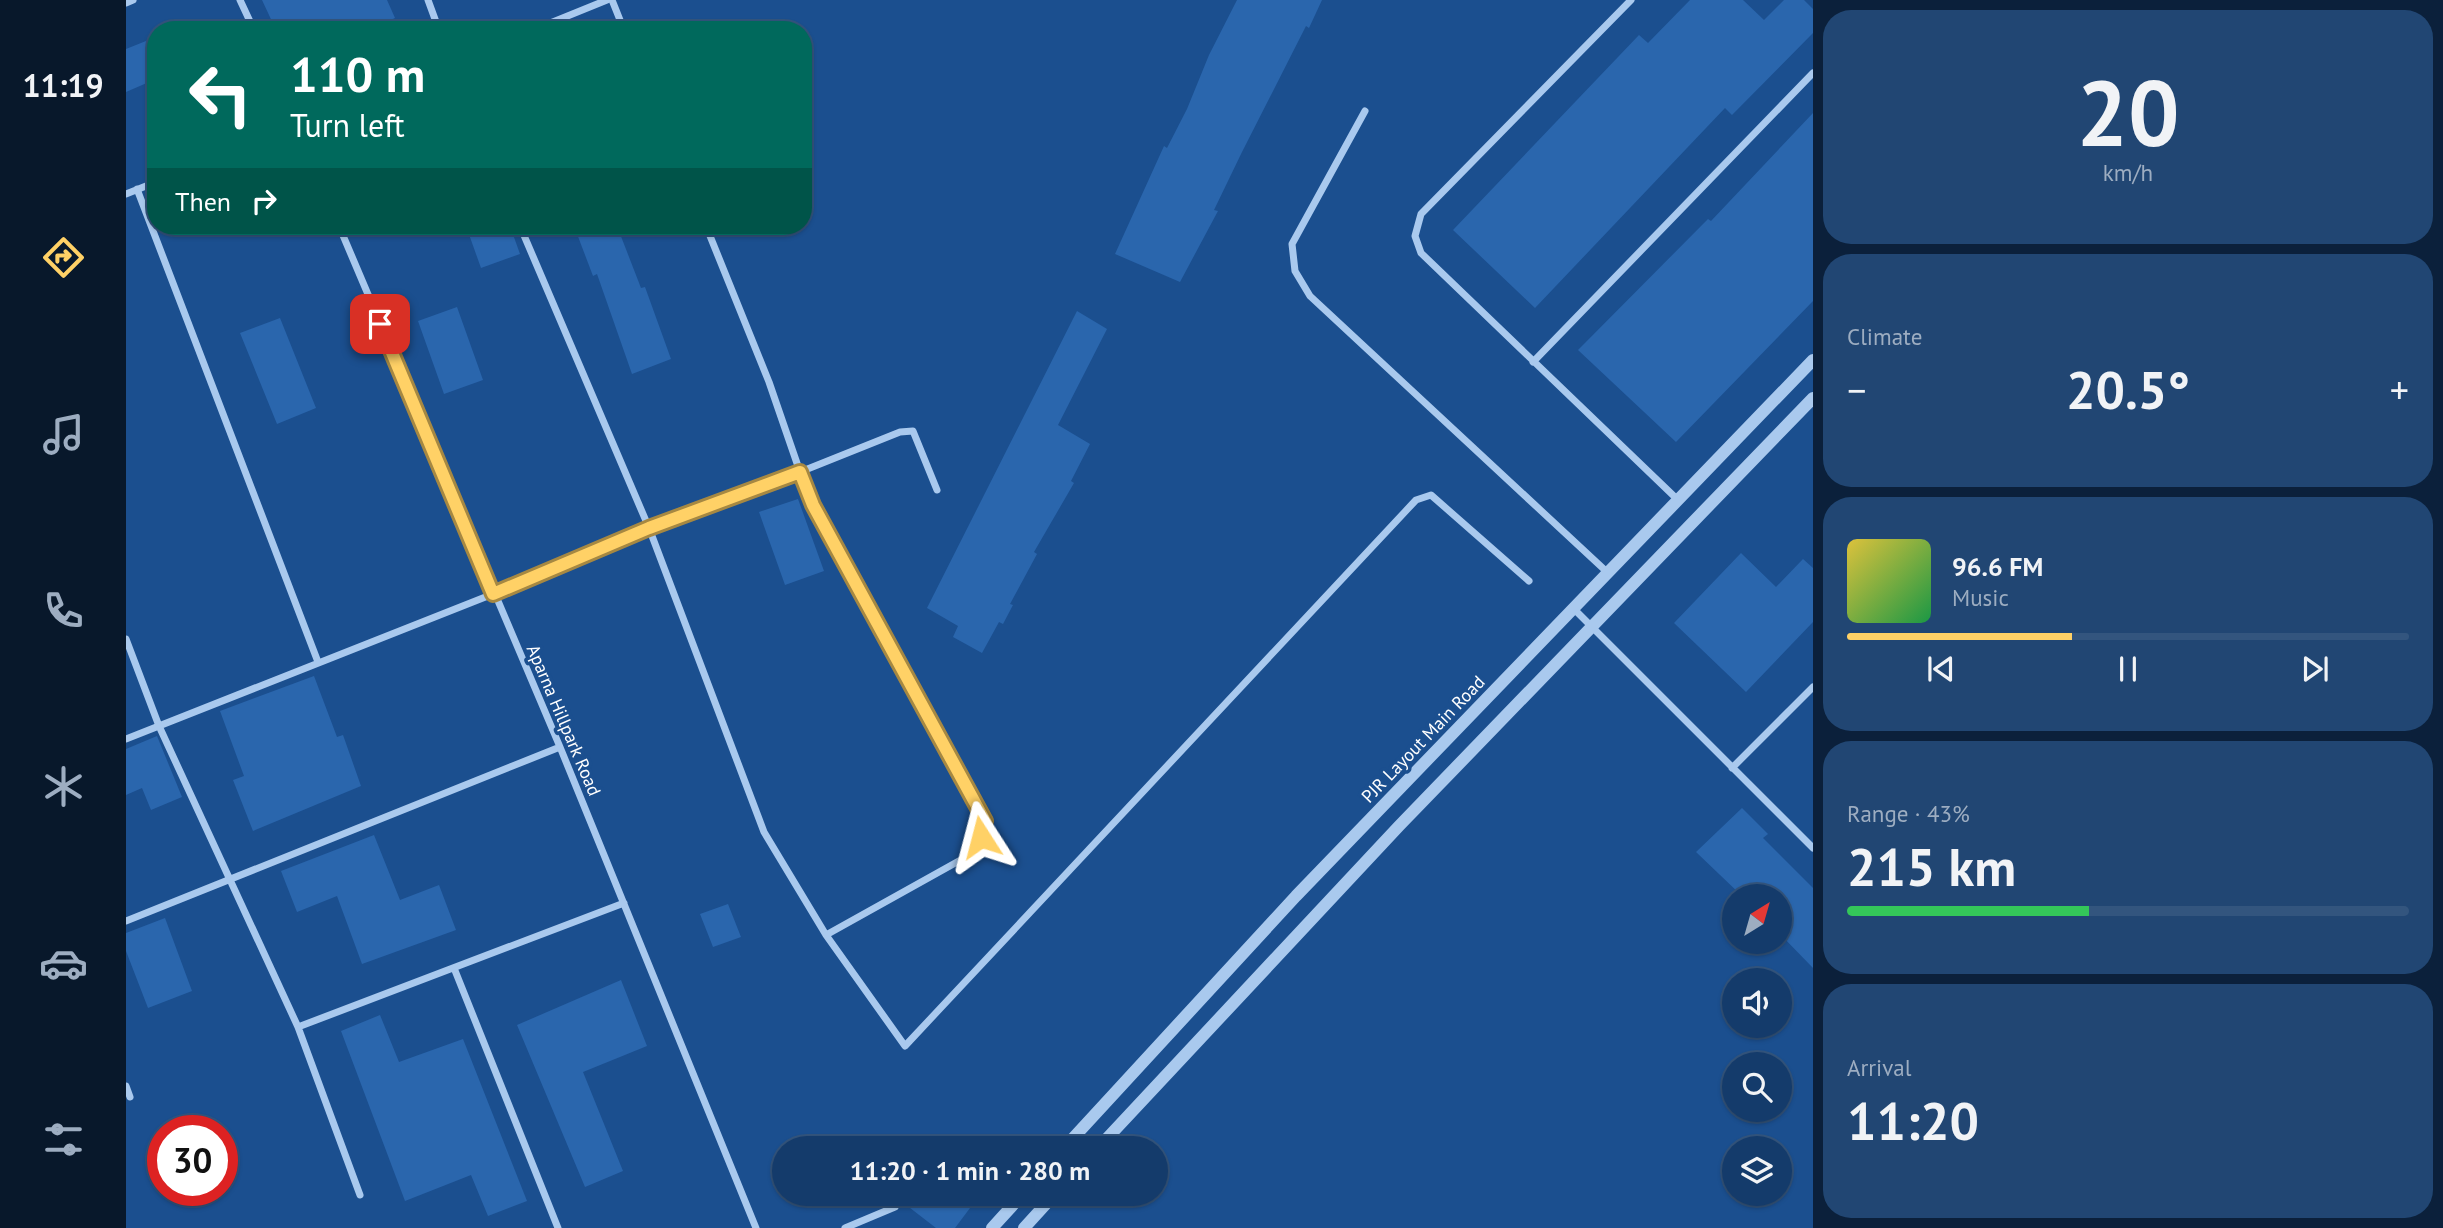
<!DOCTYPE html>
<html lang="en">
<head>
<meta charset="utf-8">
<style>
	:root { --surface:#143b6b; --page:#214673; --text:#f1f3f6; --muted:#9dadc1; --line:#33557e; --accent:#ffd166 }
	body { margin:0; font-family:"PT Sans",sans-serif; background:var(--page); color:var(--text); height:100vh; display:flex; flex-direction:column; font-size:26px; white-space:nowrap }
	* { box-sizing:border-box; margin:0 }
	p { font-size:23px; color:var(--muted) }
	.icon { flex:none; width:38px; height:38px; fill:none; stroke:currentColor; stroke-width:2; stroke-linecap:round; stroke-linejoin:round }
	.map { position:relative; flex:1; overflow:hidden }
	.details { display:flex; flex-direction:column; gap:10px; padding:10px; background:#0b203b; width:630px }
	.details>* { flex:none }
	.top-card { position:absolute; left:21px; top:21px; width:665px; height:214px; border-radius:28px; box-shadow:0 2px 5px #0004,0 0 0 2px var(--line); background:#00695c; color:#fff; overflow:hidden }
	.needle { width:46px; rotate:37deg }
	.tools { position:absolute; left:1596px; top:884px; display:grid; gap:14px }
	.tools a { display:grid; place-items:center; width:70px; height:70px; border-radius:50%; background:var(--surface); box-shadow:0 2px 5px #0004,0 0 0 2px var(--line); font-size:35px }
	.speed { position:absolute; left:21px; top:1115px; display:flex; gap:14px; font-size:35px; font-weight:700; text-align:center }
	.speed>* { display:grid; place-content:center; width:91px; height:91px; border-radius:50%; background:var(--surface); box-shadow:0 2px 5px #0004,0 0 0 2px var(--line); line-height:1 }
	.speed .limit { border:10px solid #d22; background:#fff; color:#111 }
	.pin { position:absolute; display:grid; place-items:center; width:60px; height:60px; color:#fff; margin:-30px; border-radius:14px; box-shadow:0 4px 10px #0006 }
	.me { position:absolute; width:77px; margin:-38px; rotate:351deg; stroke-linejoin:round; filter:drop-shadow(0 0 5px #0008) }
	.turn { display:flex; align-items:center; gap:24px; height:147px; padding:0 28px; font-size:32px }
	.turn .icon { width:91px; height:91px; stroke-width:2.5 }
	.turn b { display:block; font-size:49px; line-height:60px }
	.then { display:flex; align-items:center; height:66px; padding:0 28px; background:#0003; gap:14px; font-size:26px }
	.big { font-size:52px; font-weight:600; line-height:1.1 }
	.details .widget { flex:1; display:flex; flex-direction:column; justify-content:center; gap:10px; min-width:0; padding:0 24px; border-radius:28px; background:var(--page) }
	.details .dial { align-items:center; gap:0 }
	.dial b { font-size:91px; line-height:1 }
	.song { display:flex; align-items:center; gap:21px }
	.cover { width:84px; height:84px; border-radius:10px; background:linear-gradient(135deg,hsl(50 70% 55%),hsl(140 70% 35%)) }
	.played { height:7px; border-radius:4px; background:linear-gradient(90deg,var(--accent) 40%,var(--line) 40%) }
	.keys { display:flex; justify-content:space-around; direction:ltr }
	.heat { display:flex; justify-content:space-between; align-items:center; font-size:38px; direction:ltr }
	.charge { height:10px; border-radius:5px; background:linear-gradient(90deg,#34c759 43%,var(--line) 0) }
	.trip { position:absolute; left:646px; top:1136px; width:396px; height:70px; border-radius:35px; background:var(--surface); box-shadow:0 2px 5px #0004,0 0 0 2px var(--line); font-weight:600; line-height:70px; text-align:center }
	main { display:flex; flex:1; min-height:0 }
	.menu { display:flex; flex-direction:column; width:126px; justify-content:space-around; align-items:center; background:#08182b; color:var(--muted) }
	.menu .icon { width:49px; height:49px }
	.menu .selected { color:var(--accent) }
	.menu b { font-size:32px; color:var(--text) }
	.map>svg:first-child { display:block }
	.building { fill:#2a66ad }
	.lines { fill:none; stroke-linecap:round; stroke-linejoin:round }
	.minor { stroke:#a9c9ee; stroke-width:7 }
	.tertiary { stroke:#a9c9ee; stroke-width:12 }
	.route-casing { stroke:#a68842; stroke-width:18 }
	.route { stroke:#ffd166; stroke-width:12 }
	.labels { text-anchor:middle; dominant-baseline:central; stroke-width:7; stroke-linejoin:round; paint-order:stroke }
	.street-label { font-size:18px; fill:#fff; stroke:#1b4f8f }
</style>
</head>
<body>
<main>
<nav class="menu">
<b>11:19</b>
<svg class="icon selected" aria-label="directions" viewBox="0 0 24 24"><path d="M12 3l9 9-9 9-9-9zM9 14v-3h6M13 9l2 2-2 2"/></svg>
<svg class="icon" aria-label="music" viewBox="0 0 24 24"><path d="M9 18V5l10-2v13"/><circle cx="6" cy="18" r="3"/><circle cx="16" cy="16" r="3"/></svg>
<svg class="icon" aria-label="phone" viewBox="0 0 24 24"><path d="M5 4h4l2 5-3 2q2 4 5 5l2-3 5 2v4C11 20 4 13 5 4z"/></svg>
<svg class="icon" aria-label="climate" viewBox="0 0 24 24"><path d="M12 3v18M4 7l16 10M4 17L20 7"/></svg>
<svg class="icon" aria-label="car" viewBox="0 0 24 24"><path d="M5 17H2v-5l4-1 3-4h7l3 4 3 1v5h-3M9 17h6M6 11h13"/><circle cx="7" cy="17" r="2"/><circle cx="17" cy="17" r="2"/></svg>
<svg class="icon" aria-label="filters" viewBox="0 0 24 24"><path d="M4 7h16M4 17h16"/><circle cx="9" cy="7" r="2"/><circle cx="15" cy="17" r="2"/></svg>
</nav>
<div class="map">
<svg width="1687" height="1228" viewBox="0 0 1687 1228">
	<rect width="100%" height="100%" fill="#1b4f8f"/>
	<path class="building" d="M 136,0 L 261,0 L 269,18 L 242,30 L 150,30 Z
		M 1111,0 L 1196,0 L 1183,28 L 1180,26 L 1116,152 L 1088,210 L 1092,211 L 1054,282 L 989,254 L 1038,146 L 1041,148 L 1061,109 L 1083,55 Z
		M 1564,0 L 1617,0 L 1638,20 L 1658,0 L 1678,0 L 1687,9 L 1687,33 L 1606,115 L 1599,108 L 1409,308 L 1327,230 L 1513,35 L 1522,43 Z
		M 30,37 L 30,79 L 0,92 L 0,49 Z
		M 1687,113 L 1687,301 L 1550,442 L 1452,350 L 1582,219 L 1585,221 Z
		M 340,226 L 384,226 L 394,254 L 355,268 Z
		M 448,226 L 491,226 L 515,288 L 519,287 L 545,359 L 506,374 L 471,274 L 467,276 Z
		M 331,307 L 357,380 L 318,394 L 292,321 Z
		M 951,311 L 981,329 L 932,425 L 964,444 L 945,481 L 948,483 L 908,552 L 911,554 L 884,604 L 887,605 L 877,624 L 873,622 L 856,653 L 827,637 L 832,626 L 801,608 Z
		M 154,318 L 190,408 L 151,424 L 114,333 Z
		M 672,499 L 698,571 L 659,585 L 633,512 Z
		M 1615,553 L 1650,587 L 1677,559 L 1687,568 L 1687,622 L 1620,692 L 1548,623 Z
		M 188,676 L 211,737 L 217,735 L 235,786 L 127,831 L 107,780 L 118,776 L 94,711 Z
		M 31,736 L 56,797 L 25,810 L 16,788 L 0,795 L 0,749 Z
		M 1616,808 L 1642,834 L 1637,838 L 1687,888 L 1687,968 L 1654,934 L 1654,896 L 1616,896 L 1570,852 Z
		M 248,835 L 274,900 L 313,885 L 330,930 L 236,964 L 211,896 L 171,912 L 155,871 Z
		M 602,904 L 615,937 L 587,947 L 574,914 Z
		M 39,918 L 66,991 L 22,1008 L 0,951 L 0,933 Z
		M 495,980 L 521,1046 L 457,1072 L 497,1171 L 459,1187 L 391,1025 Z
		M 254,1015 L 273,1062 L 337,1039 L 401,1201 L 362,1216 L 345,1175 L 279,1201 L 215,1031 Z
		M 766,1194 L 826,1194 L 844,1208 L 829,1228 L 810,1228 Z"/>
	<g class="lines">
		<path class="minor" d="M 114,0 L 128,30
			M 302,0 L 313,30
			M 486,0 L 498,30
			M 1505,0 L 1295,214 L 1289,236 L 1295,253 L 1552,500
			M 0,3 L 7,0
			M 407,30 L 481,0
			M 1239,111 L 1166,244 L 1169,271 L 1184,296 L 1481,572
			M 11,189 L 192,662
			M 0,194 L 30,182
			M 213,226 L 434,747 L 630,1228
			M 394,226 L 523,528 L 638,832 L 700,935 L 779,1046 L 1290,500 L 1305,495 L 1403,581
			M 580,226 L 643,382 L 674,472 L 774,432 L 787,431 L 811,490
			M 1407,362 L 1687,73
			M 1447,608 L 1687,848
			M 0,639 L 33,726 L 172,1027 L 234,1195
			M 0,739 L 367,594 L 523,528 L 674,472 L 687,505 L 859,821 L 855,837 L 840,857 L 700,935
			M 1606,768 L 1687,687
			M 0,921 L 434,747
			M 328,968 L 432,1228
			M 172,1027 L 498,903
			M 0,1086 L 4,1097
			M 719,1228 L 769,1207"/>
		<path class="tertiary" d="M 938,1148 L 1170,896 L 1687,360
			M 972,1148 L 1273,826 L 1687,398
			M 866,1228 L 897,1194
			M 898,1228 L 929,1194"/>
	</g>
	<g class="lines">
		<defs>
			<path id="route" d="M 254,324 L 367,594 L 523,528 L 674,472 L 687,505 L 859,821 L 855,837"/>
		</defs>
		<use href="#route" class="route-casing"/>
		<use href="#route" class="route"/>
	</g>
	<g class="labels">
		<g class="street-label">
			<text transform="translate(438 720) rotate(67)">Aparna Hillpark Road</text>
			<text transform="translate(1297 739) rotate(-46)">PJR Layout Main Road</text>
		</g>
	</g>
</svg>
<div class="tools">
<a><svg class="needle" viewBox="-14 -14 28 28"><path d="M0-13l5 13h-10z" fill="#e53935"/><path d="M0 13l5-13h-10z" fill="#9dadc1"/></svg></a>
<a><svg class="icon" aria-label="sound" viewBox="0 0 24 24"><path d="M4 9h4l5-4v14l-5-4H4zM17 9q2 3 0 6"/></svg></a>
<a><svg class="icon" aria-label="search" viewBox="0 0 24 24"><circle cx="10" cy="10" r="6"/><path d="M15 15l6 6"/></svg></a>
<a><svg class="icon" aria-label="layers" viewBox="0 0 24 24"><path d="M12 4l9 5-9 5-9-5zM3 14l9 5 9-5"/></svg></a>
</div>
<div class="speed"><div class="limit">30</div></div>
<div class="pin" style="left:254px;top:324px;background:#d93025"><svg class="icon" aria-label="arrive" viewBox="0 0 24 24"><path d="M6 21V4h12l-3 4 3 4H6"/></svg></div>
<svg class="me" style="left:855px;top:837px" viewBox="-20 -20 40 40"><path d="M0-17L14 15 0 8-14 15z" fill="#ffd166" stroke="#fff" stroke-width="4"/></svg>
<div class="trip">11:20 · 1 min · 280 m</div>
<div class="top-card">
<div class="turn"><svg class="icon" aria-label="left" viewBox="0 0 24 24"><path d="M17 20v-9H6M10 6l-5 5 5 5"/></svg><div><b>110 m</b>Turn left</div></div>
<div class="then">Then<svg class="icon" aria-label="right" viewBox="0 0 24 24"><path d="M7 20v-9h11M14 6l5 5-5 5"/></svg></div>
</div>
</div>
<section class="details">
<div class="widget dial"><b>20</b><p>km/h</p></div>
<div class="widget"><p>Climate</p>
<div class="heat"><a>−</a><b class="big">20.5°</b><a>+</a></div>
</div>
<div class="widget">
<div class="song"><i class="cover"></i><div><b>96.6 FM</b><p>Music</p></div></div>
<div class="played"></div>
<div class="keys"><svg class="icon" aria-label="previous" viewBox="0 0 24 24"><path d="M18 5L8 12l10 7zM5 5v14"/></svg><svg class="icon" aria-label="pause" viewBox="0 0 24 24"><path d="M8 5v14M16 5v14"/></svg><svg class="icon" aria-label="next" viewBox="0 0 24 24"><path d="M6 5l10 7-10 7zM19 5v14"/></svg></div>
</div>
<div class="widget"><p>Range · 43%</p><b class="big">215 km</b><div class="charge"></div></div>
<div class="widget"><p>Arrival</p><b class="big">11:20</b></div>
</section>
</main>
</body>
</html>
